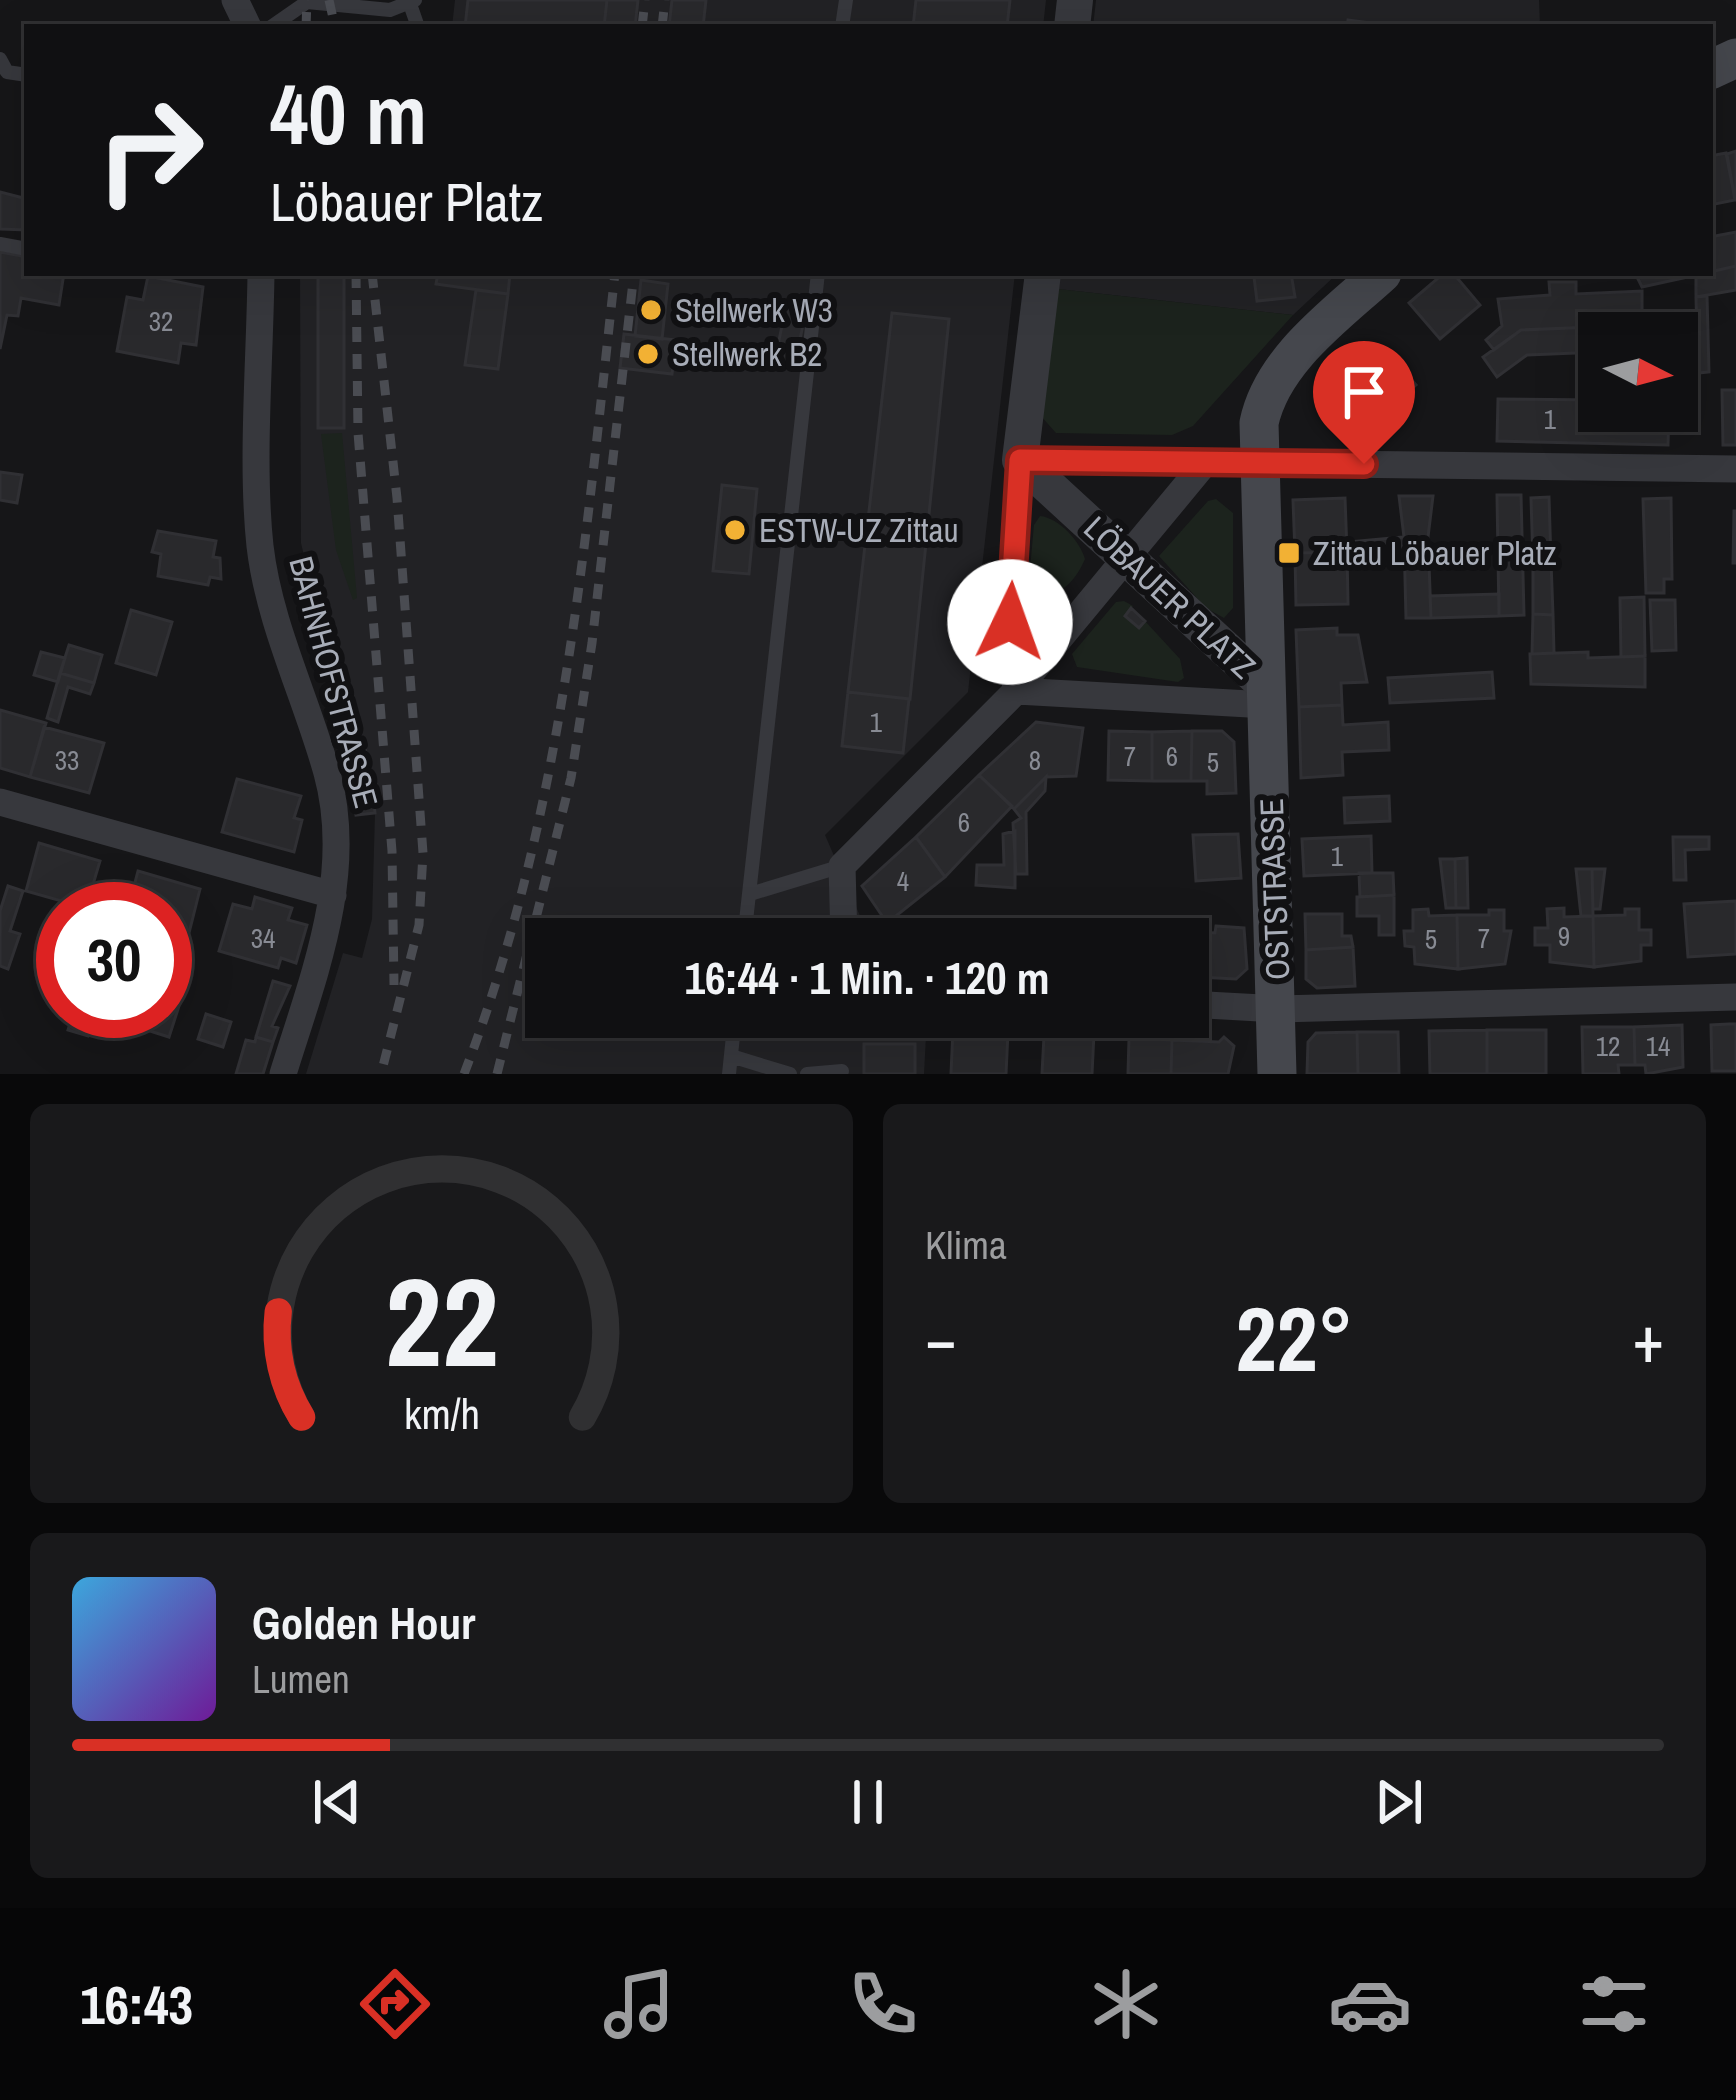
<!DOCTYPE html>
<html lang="de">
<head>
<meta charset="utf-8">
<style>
	:root { --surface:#101012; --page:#19191b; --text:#f1f3f6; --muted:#9c9d9f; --line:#303032; --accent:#d93025 }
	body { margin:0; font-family:"Archivo Narrow",sans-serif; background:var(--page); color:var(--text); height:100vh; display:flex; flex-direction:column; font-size:45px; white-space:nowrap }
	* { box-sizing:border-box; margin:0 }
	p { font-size:39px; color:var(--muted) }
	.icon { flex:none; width:66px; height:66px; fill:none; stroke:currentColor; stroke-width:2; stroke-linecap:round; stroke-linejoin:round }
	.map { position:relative; height:1074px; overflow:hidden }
	.details { display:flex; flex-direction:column; gap:30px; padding:30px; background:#09090a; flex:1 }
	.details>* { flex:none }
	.banner { position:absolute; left:24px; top:24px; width:1689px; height:252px; border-radius:0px; box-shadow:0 12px 48px #0002,0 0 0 3px var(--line); background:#101012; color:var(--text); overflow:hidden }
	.needle { width:78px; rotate:96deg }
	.tools { position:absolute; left:1578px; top:312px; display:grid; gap:24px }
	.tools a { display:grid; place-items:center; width:120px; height:120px; border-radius:0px; background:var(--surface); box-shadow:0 12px 48px #0002,0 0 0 3px var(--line); font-size:60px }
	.speed { position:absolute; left:36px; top:882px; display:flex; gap:24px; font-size:60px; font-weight:700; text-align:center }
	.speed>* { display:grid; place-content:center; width:156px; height:156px; border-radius:50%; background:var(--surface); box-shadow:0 12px 48px #0002,0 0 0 3px var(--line); line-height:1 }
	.speed .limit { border:18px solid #d22; background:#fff; color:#111 }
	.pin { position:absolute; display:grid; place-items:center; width:102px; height:102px; color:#fff; margin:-123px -51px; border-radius:50% 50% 50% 0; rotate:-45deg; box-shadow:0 0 12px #0007 }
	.pin .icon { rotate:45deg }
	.me { position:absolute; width:132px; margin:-66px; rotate:3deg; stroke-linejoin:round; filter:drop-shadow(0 0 9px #0008) }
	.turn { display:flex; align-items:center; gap:42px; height:252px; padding:0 48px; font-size:54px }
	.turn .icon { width:156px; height:156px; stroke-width:2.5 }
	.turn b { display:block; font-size:84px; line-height:102px }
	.big { font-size:90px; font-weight:800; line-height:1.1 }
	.details .widget { flex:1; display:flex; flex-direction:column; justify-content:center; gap:18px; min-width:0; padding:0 42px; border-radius:18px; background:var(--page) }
	.details .dial { align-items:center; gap:0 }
	.dial svg { height:312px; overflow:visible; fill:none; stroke:var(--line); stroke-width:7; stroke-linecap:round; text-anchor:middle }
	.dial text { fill:var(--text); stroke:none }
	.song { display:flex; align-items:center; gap:36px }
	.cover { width:144px; height:144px; border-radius:18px; background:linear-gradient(135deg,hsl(200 70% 55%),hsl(280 70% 35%)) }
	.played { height:12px; border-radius:6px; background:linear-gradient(90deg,var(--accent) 20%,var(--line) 20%) }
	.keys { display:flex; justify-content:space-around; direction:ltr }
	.heat { display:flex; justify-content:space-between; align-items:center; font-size:66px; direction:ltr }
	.details .tiles { flex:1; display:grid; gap:30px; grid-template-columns:1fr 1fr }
	.widget:last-child { grid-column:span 2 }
	.trip { position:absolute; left:525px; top:918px; width:684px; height:120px; border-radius:0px; background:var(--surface); box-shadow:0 12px 48px #0002,0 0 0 3px var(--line); font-weight:800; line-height:120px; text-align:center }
	.tab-bar { display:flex; height:192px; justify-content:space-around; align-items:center; background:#060607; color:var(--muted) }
	.tab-bar .icon { width:84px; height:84px }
	.tab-bar .on { color:var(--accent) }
	.tab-bar b { font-size:54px; color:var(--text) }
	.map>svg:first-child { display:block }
	.built { fill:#222225 }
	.green { fill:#1c231d }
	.building { fill:#29292c; stroke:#303034; stroke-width:3 }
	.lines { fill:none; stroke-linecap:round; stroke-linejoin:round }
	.service { stroke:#37383d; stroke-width:14 }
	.minor { stroke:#37383d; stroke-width:27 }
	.tertiary { stroke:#37383d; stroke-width:36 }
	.secondary { stroke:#45474d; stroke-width:39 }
	.rail { stroke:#4a4c52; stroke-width:9; stroke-dasharray:15 12; stroke-linecap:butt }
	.route-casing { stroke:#8d1f18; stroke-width:30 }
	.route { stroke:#d93025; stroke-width:21 }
	.poi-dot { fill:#f2b134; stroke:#111113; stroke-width:4.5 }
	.labels { text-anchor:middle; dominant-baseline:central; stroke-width:12; stroke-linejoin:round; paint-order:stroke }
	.number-label { font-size:27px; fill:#888b94 }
	.poi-label { font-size:33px; fill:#a8adb8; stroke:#111113; text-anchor:start }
	.street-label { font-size:33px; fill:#a8adb8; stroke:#111113 }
</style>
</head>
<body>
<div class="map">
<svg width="1736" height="1074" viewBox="0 0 1736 1074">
	<rect width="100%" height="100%" fill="#161618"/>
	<path class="built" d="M 455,0 L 1046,0 L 1043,27 L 452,27 Z
		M 1096,0 L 1539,0 L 1540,27 L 1093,27 Z
		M 300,273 L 1015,273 L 968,692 L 825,835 L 870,939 L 546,939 L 546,1017 L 927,1017 L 924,1074 L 306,1074 L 343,953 L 362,958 L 372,919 L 375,813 L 362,736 L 318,615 L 301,543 Z
		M 1060,273 L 1338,273 L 1293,315 L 1058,289 Z"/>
	<path class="green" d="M 1058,289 L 1293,315 L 1193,426 L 1172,435 L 1056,433 L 1040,415 Z
		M 342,433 L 357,598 L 353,600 L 336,550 L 321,434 Z
		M 1216,499 L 1233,513 L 1233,608 L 1224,618 L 1206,608 L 1159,556 L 1208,501 Z
		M 1040,516 C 1059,518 1080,541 1085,559 C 1075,582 1057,603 1031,588 L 1029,580 L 1034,525 Z
		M 1124,601 L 1133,606 L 1125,616 L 1139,628 L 1145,621 L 1180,659 L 1184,678 L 1178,682 L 1077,667 L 1072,654 L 1116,602 Z"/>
	<path class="building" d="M 468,0 L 607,0 L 604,27 L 465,27 Z
		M 607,0 L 638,0 L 635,27 L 604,27 Z
		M 672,0 L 706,0 L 703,27 L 669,27 Z
		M 916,0 L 1010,0 L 1007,27 L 913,27 Z
		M 1348,20 L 1393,26 L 1393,27 L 1347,27 Z
		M 1736,151 L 1736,200 L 1735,200 L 1727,154 Z
		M 1726,153 L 1735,200 L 1710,205 L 1710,156 Z
		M 0,192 L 27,199 L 27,230 L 0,229 Z
		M 1736,232 L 1736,266 L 1710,272 L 1710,237 Z
		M 0,252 L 27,257 L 27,273 L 64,273 L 59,305 L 21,298 L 18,316 L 7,315 L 0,349 Z
		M 1736,266 L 1736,290 L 1696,297 L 1696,275 Z
		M 318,273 L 344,273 L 344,428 L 318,428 Z
		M 438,273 L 510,273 L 508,294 L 436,284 Z
		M 1291,273 L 1295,297 L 1257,301 L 1254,277 Z
		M 1444,273 L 1453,273 L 1480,305 L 1440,339 L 1409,303 Z
		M 1635,273 L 1706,273 L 1642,287 Z
		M 148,276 L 203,287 L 196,345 L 181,343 L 178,363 L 117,351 L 127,297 L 143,300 Z
		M 641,280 L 668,284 L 662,339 L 635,336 Z
		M 1549,282 L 1576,282 L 1576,294 L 1642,291 L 1642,325 L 1521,330 L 1494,350 L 1486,340 L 1502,326 L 1498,299 L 1550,295 Z
		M 476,290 L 508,294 L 498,369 L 465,365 Z
		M 1707,296 L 1709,372 L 1698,373 L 1696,297 Z
		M 786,306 L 806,310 L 795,364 L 775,360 Z
		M 892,313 L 949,319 L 910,699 L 848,692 Z
		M 1642,325 L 1643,333 L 1599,333 L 1599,352 L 1527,355 L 1497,377 L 1483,357 L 1521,330 Z
		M 624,334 L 676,340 L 672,374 L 620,368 Z
		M 1391,356 L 1416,385 L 1390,409 L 1380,427 L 1353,430 L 1335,402 L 1341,387 L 1366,380 Z
		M 1722,390 L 1736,390 L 1736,445 L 1723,445 Z
		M 1498,399 L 1599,400 L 1599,411 L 1669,411 L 1668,445 L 1497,441 Z
		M 0,472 L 22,475 L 17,503 L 0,500 Z
		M 722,485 L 757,489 L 749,574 L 713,571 Z
		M 1497,495 L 1521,495 L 1524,615 L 1499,616 Z
		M 1399,496 L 1433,496 L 1428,537 L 1404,537 Z
		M 1549,497 L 1551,562 L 1533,561 L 1531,498 Z
		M 1345,498 L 1347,552 L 1295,553 L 1293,500 Z
		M 1671,498 L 1672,579 L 1664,579 L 1664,593 L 1646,593 L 1643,499 Z
		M 1734,511 L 1736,511 L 1736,563 L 1733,563 Z
		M 158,531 L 216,541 L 213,557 L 220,558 L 221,579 L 210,577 L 208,585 L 158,576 L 161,554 L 152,552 Z
		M 1404,537 L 1404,563 L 1347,565 L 1347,542 Z
		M 1404,537 L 1428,537 L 1431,618 L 1406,618 Z
		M 1347,552 L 1348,604 L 1296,605 L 1295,553 Z
		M 1533,561 L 1551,562 L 1553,615 L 1533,614 Z
		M 1499,594 L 1499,616 L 1431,618 L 1430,596 Z
		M 1644,597 L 1645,656 L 1621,657 L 1620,598 Z
		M 1650,600 L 1675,600 L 1676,650 L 1652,651 Z
		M 1131,608 L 1145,621 L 1139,628 L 1125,616 Z
		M 131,610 L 172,622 L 156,675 L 116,663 Z
		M 1533,614 L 1553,615 L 1554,653 L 1532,654 Z
		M 1337,628 L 1337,635 L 1358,635 L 1367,682 L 1341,683 L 1342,705 L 1299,707 L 1296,630 Z
		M 69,645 L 102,655 L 94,683 L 60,673 Z
		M 41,652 L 65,658 L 58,682 L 34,675 Z
		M 1588,652 L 1588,658 L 1645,656 L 1645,687 L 1531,684 L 1530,654 Z
		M 1492,672 L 1494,698 L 1390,703 L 1388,678 Z
		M 60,673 L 94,683 L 90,694 L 68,687 L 58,722 L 47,718 Z
		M 346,687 L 370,765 L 375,813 L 356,815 L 349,762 L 330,693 Z
		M 848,692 L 909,699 L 903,753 L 842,746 Z
		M 1342,705 L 1343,725 L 1388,722 L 1389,750 L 1342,752 L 1343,775 L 1301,778 L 1299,707 Z
		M 0,710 L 46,723 L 30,777 L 0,768 Z
		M 1036,722 L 1083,728 L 1076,776 L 1046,777 L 1014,809 L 979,775 Z
		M 44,727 L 104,743 L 89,793 L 30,777 Z
		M 1109,731 L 1152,732 L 1152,781 L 1108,780 Z
		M 1192,731 L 1222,731 L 1234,742 L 1236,793 L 1207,794 L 1207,781 L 1191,781 Z
		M 1192,731 L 1191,781 L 1152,781 L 1152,732 Z
		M 979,775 L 1012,806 L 945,877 L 916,837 Z
		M 1046,777 L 1045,791 L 1026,812 L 1027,874 L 1016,874 L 1013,823 L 1021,818 L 1014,809 Z
		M 237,779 L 301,796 L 294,818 L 302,820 L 294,852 L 222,832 Z
		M 1389,796 L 1390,821 L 1345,823 L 1344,798 Z
		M 1015,831 L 1015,888 L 976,885 L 977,865 L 1004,865 L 1003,834 Z
		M 1238,834 L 1241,878 L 1196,881 L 1193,835 Z
		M 1371,836 L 1372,873 L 1304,876 L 1302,839 Z
		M 916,837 L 945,877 L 887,923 L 862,886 Z
		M 1673,837 L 1709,837 L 1709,849 L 1685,850 L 1686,880 L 1674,880 Z
		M 39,843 L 100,861 L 86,908 L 26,891 Z
		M 1467,858 L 1468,908 L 1456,908 L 1455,859 Z
		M 1440,859 L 1455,859 L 1456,908 L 1446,908 Z
		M 1576,869 L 1592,869 L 1593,916 L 1581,916 Z
		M 1592,869 L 1605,869 L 1600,909 L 1593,909 Z
		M 138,871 L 200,889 L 185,949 L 170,945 L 165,963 L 165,909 L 128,909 Z
		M 1359,873 L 1393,873 L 1394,895 L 1360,897 Z
		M 8,886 L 23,891 L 10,931 L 20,934 L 8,969 L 0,966 L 0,911 Z
		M 1394,895 L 1394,935 L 1379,935 L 1379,916 L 1357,916 L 1357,897 Z
		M 255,897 L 292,908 L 288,920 L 307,925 L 296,963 L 281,958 L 278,968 L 219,951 L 233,904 L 252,909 Z
		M 1736,901 L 1736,954 L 1688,957 L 1684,904 Z
		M 1564,908 L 1564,917 L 1593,916 L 1594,967 L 1550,962 L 1550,945 L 1535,945 L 1535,928 L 1548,928 L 1547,909 Z
		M 1428,909 L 1429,916 L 1457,915 L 1458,969 L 1415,964 L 1414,947 L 1405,946 L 1404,931 L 1413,931 L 1413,910 Z
		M 1625,909 L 1639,909 L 1639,930 L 1651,930 L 1651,945 L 1641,945 L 1641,961 L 1594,967 L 1593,916 L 1625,915 Z
		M 1489,910 L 1504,910 L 1504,931 L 1511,931 L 1505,964 L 1458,969 L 1457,915 L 1489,915 Z
		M 1305,914 L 1342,914 L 1342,936 L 1351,936 L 1353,947 L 1306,950 Z
		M 1216,926 L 1244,928 L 1247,969 L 1236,979 L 1199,977 L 1202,932 L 1215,933 Z
		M 1119,927 L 1159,930 L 1158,939 L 1113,939 Z
		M 1159,930 L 1202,932 L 1199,977 L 1188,976 L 1188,939 L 1158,939 Z
		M 1353,947 L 1355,986 L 1317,988 L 1306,979 L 1306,950 Z
		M 177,968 L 190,972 L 169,1037 L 150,1031 L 157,1011 L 165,1011 L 165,984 L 173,983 Z
		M 273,981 L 290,986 L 272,1026 L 278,1028 L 273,1042 L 256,1037 Z
		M 74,1011 L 96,1011 L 88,1036 L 68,1030 Z
		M 206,1014 L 231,1022 L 223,1047 L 198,1039 Z
		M 1729,1024 L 1736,1024 L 1736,1071 L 1712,1071 L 1711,1025 Z
		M 1682,1025 L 1683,1067 L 1646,1074 L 1645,1065 L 1635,1065 L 1634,1027 Z
		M 1582,1027 L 1634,1027 L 1635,1065 L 1618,1065 L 1619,1074 L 1583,1074 Z
		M 953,1029 L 1008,1032 L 1006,1074 L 951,1074 Z
		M 1487,1030 L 1546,1030 L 1546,1074 L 1487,1074 Z
		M 1487,1030 L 1487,1074 L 1430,1074 L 1429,1031 Z
		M 1072,1032 L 1094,1033 L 1092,1074 L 1042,1074 L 1044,1036 L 1072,1037 Z
		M 1357,1032 L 1358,1074 L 1307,1074 L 1308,1042 L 1316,1033 Z
		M 1357,1032 L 1398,1032 L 1399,1074 L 1358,1074 Z
		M 256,1037 L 273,1042 L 263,1074 L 236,1074 L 246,1040 L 255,1042 Z
		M 1224,1037 L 1234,1046 L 1228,1074 L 1171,1074 L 1172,1040 L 1219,1042 Z
		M 1129,1038 L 1172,1040 L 1171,1074 L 1128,1074 Z
		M 864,1044 L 915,1044 L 915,1074 L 864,1074 Z"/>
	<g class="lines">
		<path class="service" d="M 410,4 L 418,27
			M 271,27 L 307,2 L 390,10 L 415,0
			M 842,27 L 846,0
			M 0,59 L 7,72 L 27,75
			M 0,244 L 27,249
			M 750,894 L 842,866
			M 744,939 L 818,273
			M 731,1056 L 790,1074
			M 729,1074 L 735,1017
			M 807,1074 L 842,1071"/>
		<path class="minor" d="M 235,0 L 248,27
			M 261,273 C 260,359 251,462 260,546 C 269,624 306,697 327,773 C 355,875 313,977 283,1074
			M 1267,705 L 1016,691 L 1010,622 L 1020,460 L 1736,469
			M 0,802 L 333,895
			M 844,939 L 842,866 L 1016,691 L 1204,464
			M 1188,1004 L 1279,1009 L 1736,997"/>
		<path class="tertiary" d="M 1072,27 L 1075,0
			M 1043,273 L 1020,460 L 1267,687"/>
		<path class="secondary" d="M 1710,70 L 1736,58
			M 1277,1074 L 1259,423 C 1272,360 1336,315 1382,273"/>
		<path class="rail" d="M 329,0 L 335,27
			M 306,27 L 307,0
			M 642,27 L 645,0
			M 662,27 L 665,0
			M 356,273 L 358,433 L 392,851 L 394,985
			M 372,273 L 397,498 L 423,853 L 419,925 L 381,1074
			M 464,1074 C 563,818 585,543 615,273
			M 497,1074 L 571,778 L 592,643 L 634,273"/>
	</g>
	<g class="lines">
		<defs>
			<path id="route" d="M 1010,622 L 1020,460 L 1364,464"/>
		</defs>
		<use href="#route" class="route-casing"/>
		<use href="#route" class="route"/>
	</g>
	<g class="poi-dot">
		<circle cx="651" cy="310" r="12"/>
		<circle cx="648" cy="354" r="12"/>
		<circle cx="735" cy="530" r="12"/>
		<rect x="1277" y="541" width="24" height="24" rx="6"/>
	</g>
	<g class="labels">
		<g class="number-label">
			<text x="161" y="321">32</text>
			<text x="1550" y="419">1</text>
			<text x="876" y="722">1</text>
			<text x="1130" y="756">7</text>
			<text x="1172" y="756">6</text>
			<text x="67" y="760">33</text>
			<text x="1035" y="760">8</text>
			<text x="1213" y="762">5</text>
			<text x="964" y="822">6</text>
			<text x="1337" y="856">1</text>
			<text x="903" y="881">4</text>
			<text x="1564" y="936">9</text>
			<text x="263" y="938">34</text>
			<text x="1484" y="938">7</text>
			<text x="1431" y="939">5</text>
			<text x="1608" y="1046">12</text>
			<text x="1658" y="1046">14</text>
		</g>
		<g class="poi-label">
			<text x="675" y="310">Stellwerk W3</text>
			<text x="672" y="354">Stellwerk B2</text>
			<text x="759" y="530">ESTW-UZ Zittau</text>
			<text x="1313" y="553">Zittau Löbauer Platz</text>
		</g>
		<g class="street-label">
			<text transform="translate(1170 597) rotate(43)">LÖBAUER PLATZ</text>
			<text transform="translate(334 682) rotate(75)">BAHNHOFSTRASSE</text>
			<text transform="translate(1274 889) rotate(-92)">OSTSTRASSE</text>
		</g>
	</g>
</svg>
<div class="tools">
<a><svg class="needle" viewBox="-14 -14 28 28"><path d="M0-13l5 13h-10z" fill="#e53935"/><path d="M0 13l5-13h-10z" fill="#9c9d9f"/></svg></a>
</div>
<div class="speed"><div class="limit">30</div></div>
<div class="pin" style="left:1364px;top:464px;background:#d93025"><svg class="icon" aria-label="arrive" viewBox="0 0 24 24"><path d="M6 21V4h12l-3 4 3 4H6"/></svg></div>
<svg class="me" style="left:1010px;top:622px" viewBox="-20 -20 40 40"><circle r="19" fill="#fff"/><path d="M0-13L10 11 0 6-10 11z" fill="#d93025"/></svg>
<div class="trip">16:44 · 1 Min. · 120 m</div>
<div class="banner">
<div class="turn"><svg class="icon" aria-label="right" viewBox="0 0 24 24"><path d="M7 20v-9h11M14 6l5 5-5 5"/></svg><div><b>40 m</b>Löbauer Platz</div></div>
</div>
</div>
<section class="details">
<div class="tiles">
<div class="widget dial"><svg viewBox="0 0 100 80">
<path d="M14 69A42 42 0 1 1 86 69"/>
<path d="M14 69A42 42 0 0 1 8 42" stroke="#d93025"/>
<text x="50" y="56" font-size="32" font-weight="700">22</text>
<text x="50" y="72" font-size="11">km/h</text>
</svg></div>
<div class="widget"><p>Klima</p>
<div class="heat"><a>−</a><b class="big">22°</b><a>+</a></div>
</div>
<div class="widget">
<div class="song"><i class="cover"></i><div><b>Golden Hour</b><p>Lumen</p></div></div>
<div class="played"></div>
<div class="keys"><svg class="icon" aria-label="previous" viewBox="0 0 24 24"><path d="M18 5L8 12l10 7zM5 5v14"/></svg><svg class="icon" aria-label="pause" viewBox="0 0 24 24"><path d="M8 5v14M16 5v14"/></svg><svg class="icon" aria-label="next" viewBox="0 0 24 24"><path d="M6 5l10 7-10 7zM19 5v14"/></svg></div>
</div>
</div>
</section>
<nav class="tab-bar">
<b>16:43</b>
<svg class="icon on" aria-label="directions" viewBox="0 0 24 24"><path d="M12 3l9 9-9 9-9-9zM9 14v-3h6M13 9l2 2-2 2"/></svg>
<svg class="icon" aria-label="music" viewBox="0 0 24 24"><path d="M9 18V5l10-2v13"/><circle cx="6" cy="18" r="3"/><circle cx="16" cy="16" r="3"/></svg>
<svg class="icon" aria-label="phone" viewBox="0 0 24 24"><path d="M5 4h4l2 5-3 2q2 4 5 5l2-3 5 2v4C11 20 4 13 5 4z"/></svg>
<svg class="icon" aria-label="climate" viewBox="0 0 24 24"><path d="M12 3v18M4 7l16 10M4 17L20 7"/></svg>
<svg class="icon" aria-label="car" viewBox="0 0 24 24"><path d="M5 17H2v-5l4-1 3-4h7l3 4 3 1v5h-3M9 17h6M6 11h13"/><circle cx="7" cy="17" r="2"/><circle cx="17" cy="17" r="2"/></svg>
<svg class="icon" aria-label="filters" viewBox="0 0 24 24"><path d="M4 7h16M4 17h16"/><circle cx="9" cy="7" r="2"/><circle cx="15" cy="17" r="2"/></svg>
</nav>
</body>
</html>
